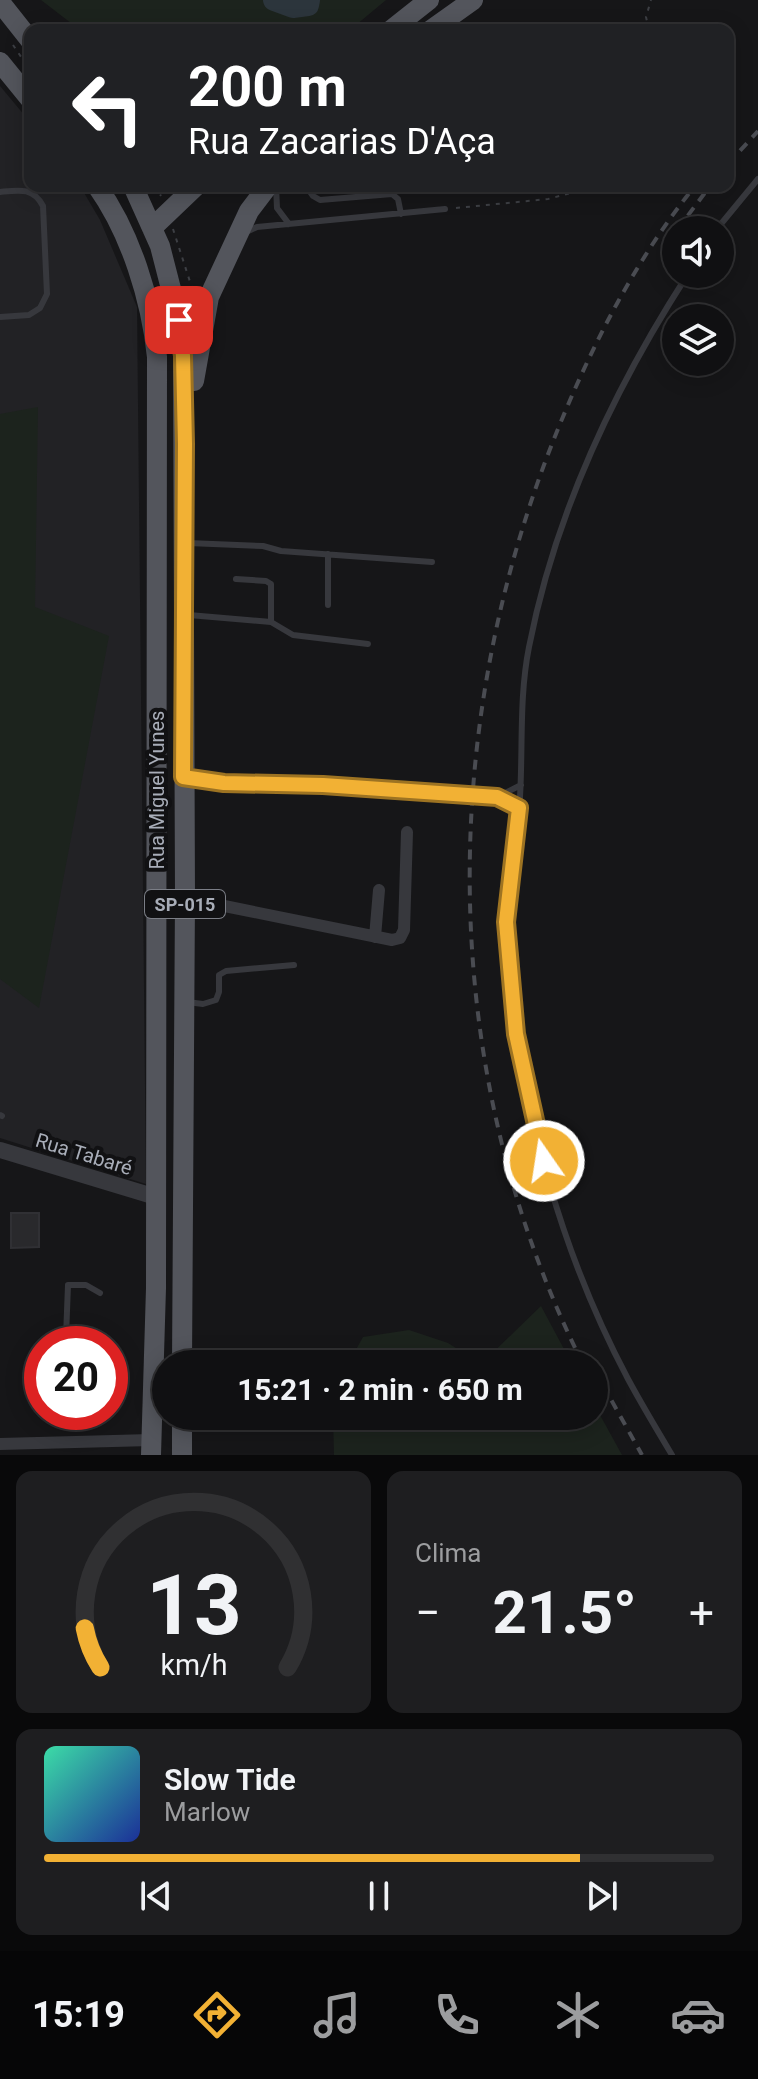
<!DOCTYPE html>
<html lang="pt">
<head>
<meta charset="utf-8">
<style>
	:root { --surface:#101012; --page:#1e1e20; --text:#f1f3f6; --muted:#9c9d9f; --line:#303032; --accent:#f2b134 }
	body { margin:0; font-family:Roboto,sans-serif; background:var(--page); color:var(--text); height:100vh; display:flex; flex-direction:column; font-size:30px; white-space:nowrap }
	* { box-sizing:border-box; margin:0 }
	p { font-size:26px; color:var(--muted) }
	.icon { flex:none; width:44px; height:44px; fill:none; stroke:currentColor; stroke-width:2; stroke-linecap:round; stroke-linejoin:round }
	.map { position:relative; height:1455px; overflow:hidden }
	.details { display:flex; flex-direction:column; gap:16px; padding:16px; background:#09090a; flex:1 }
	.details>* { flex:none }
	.hud { position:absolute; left:24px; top:24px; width:710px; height:168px; border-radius:16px; box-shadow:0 4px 20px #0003,0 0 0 2px var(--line); background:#202124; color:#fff; overflow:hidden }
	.controls { position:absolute; left:662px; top:216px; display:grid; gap:16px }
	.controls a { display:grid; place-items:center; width:72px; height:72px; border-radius:50%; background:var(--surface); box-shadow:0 4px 20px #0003,0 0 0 2px var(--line); font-size:40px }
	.speed { position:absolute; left:24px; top:1326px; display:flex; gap:16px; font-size:40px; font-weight:700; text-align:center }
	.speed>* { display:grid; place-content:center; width:104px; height:104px; border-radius:50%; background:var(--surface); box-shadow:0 4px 20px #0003,0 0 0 2px var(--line); line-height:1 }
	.speed .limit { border:12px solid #d22; background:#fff; color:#111 }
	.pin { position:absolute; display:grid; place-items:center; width:68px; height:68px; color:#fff; margin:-34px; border-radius:16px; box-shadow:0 4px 12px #0006 }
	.me { position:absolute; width:88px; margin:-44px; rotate:347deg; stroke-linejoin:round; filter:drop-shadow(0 0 6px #0008) }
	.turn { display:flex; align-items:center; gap:28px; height:168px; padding:0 32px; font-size:36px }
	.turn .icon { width:104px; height:104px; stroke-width:2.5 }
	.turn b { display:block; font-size:56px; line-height:68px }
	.big { font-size:60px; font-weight:700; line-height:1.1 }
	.details .widget { flex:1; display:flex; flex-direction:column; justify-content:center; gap:12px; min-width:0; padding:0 28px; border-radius:16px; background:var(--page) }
	.details .dial { align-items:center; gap:0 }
	.dial svg { height:208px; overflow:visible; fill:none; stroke:var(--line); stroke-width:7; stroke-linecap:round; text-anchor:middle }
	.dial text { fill:var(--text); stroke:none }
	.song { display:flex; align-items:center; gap:24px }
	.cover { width:96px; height:96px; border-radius:12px; background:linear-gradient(135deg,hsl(160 70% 55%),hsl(230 70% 35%)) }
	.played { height:8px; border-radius:4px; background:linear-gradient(90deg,var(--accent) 80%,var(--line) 80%) }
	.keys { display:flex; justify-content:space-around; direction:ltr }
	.heat { display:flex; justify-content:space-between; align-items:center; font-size:44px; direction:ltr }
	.details .tiles { flex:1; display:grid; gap:16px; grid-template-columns:1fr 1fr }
	.widget:last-child { grid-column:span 2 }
	.trip { position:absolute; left:152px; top:1350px; width:456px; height:80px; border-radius:40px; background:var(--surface); box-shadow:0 4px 20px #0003,0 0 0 2px var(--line); font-weight:700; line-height:80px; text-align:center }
	.menu { display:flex; height:128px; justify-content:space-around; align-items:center; background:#060607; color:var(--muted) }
	.menu .icon { width:56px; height:56px }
	.menu .current { color:var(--accent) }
	.menu b { font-size:36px; color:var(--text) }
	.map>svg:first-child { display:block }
	.built { fill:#222225 }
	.green { fill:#1c231d }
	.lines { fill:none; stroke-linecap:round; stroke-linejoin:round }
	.river { stroke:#2c353c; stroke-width:22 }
	.building { fill:#29292c; stroke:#303034; stroke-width:2 }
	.path { stroke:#3d3f44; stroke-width:2; stroke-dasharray:4 6; stroke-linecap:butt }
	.service { stroke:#37383d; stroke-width:6 }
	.minor { stroke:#37383d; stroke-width:12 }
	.tertiary { stroke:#37383d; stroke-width:16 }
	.primary { stroke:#53555c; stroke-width:20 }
	.rail { stroke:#4a4c52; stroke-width:4; stroke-dasharray:10 8; stroke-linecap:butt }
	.route-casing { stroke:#9d7322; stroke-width:20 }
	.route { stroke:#f2b134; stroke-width:14 }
	.labels { text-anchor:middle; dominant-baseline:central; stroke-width:8; stroke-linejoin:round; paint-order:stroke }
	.shield { fill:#111113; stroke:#7b7e86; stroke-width:2 }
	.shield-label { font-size:18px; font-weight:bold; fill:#a8adb8 }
	.street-label { font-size:20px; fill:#a8adb8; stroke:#111113 }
</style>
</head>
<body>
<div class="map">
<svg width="758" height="1455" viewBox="0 0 758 1455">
	<rect width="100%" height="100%" fill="#161618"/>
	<path class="built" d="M 0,86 L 30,122 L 30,186 L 80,186 L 100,220 L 137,307 L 146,1184 L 0,1138 Z"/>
	<path class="green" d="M 41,0 L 386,0 L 350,30 L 80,30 Z
		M 38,407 L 35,607 L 109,636 L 39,1008 L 0,979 L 0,414 Z
		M 541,1306 L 572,1364 L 348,1364 L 363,1337 L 409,1330 L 448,1343 L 481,1364 Z
		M 594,1404 L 622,1455 L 334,1455 L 333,1416 L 594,1416 Z"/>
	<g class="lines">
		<path class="river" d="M 274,0 L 293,7 L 308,5 L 309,0"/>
	</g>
	<path class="building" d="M 11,1213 L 39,1213 L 39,1247 L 11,1248 Z"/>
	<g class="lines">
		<path class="path" d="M 649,30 L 646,17 L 651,0
			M 13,45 L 30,70
			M 155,186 L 161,196
			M 456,208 L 548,199 L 598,186
			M 173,229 L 193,291"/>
		<path class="service" d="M 276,186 L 277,208 L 289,224
			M 310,186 L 308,189 L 313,196 L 320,200 L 392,194 L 398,199 L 401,214
			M 0,192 C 19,190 33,187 43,206 L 47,294 L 40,308 L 29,315 L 0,317
			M 716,230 L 758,179
			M 246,232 L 257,227 L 445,209
			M 188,543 L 263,546 L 281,551 L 432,562
			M 236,579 L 266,581 L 271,584 L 271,622
			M 328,605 L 328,554
			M 189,615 L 271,622 L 293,635 L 368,644
			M 190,778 L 224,783 L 323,785 L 497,797 L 519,808
			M 497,797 L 521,785
			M 187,1002 L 203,1004 L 216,1000 L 219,992 L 219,975 L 226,971 L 294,965
			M 0,1115 L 2,1116
			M 66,1337 L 68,1285 L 86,1285 L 100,1293
			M 672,1455 C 657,1430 642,1405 628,1379 C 563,1256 523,1117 511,978 C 510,959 506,940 506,922 C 506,880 517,839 520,797 C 523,747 519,697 529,647 C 555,514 615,387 688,274"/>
		<path class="minor" d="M 185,898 L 392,940 L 400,938 L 404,930 L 407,832
			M 375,937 L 379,890
			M 0,1444 L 151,1440"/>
		<path class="tertiary" d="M 0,1150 L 156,1197"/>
		<path class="primary" d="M 0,2 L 30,40
			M 391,30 L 429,0
			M 431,30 L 473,0
			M 0,62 L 30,99
			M 97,186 C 131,234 151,299 157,357 L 156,1288 L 151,1455
			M 133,186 L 160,246 L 179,320 L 183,356 L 185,898 L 182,1364
			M 152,228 L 196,186
			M 194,381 L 209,297 L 249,211 L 268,186
			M 182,1455 L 182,1416"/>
		<path class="rail" d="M 728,164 L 758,131
			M 677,230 L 710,186
			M 583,1364 C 436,1071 436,725 560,424 C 594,341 638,256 695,186
			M 594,1369 L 642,1455"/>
	</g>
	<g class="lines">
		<defs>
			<path id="route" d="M 179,320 L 183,356 L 185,444 L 183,777 L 224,783 L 323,785 L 497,797 L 519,808 L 506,922 L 516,1034 L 544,1161"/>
		</defs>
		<use href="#route" class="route-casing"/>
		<use href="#route" class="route"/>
	</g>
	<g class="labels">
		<rect class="shield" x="145" y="890" width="80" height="28" rx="6"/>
		<g class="shield-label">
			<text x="185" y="904">SP-015</text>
		</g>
		<g class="street-label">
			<text transform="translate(157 790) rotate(-90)">Rua Miguel Yunes</text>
			<text transform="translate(84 1154) rotate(17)">Rua Tabaré</text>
		</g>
	</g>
</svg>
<div class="controls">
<a><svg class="icon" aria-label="sound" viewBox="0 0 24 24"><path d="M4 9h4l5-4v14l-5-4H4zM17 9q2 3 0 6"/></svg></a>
<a><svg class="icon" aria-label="layers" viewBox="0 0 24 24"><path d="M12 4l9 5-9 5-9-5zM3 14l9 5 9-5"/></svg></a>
</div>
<div class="speed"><div class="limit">20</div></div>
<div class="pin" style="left:179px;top:320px;background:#d93025"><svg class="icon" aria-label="arrive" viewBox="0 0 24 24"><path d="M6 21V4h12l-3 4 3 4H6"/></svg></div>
<svg class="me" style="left:544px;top:1161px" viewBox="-20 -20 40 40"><circle r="17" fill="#f2b134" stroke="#fff" stroke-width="3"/><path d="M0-11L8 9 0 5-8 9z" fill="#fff"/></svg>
<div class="trip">15:21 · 2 min · 650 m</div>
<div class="hud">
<div class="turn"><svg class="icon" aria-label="left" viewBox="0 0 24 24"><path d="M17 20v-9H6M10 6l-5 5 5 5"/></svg><div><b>200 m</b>Rua Zacarias D'Aça</div></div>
</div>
</div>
<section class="details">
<div class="tiles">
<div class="widget dial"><svg viewBox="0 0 100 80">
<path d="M14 69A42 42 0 1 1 86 69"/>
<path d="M14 69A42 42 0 0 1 8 54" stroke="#f2b134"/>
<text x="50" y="56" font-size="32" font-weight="700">13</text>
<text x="50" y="72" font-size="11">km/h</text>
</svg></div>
<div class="widget"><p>Clima</p>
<div class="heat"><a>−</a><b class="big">21.5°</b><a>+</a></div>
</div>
<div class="widget">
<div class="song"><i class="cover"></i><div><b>Slow Tide</b><p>Marlow</p></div></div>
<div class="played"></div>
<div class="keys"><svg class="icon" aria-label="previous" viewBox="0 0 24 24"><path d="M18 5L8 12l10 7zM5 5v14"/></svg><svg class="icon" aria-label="pause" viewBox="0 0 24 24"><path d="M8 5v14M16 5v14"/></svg><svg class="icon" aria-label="next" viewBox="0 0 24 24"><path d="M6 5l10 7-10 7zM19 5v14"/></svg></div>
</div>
</div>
</section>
<nav class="menu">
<b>15:19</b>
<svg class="icon current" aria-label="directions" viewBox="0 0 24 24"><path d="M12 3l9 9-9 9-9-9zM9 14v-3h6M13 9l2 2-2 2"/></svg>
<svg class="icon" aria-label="music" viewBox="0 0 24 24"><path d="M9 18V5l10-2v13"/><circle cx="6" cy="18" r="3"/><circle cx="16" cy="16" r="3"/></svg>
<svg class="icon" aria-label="phone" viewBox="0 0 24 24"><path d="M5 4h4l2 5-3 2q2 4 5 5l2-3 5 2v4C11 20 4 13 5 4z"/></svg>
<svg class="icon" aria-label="climate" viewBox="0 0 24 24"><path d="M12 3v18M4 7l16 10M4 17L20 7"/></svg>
<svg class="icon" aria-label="car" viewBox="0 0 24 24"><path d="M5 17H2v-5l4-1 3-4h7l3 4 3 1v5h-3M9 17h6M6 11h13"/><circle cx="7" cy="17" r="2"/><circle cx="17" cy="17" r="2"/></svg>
</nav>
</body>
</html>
